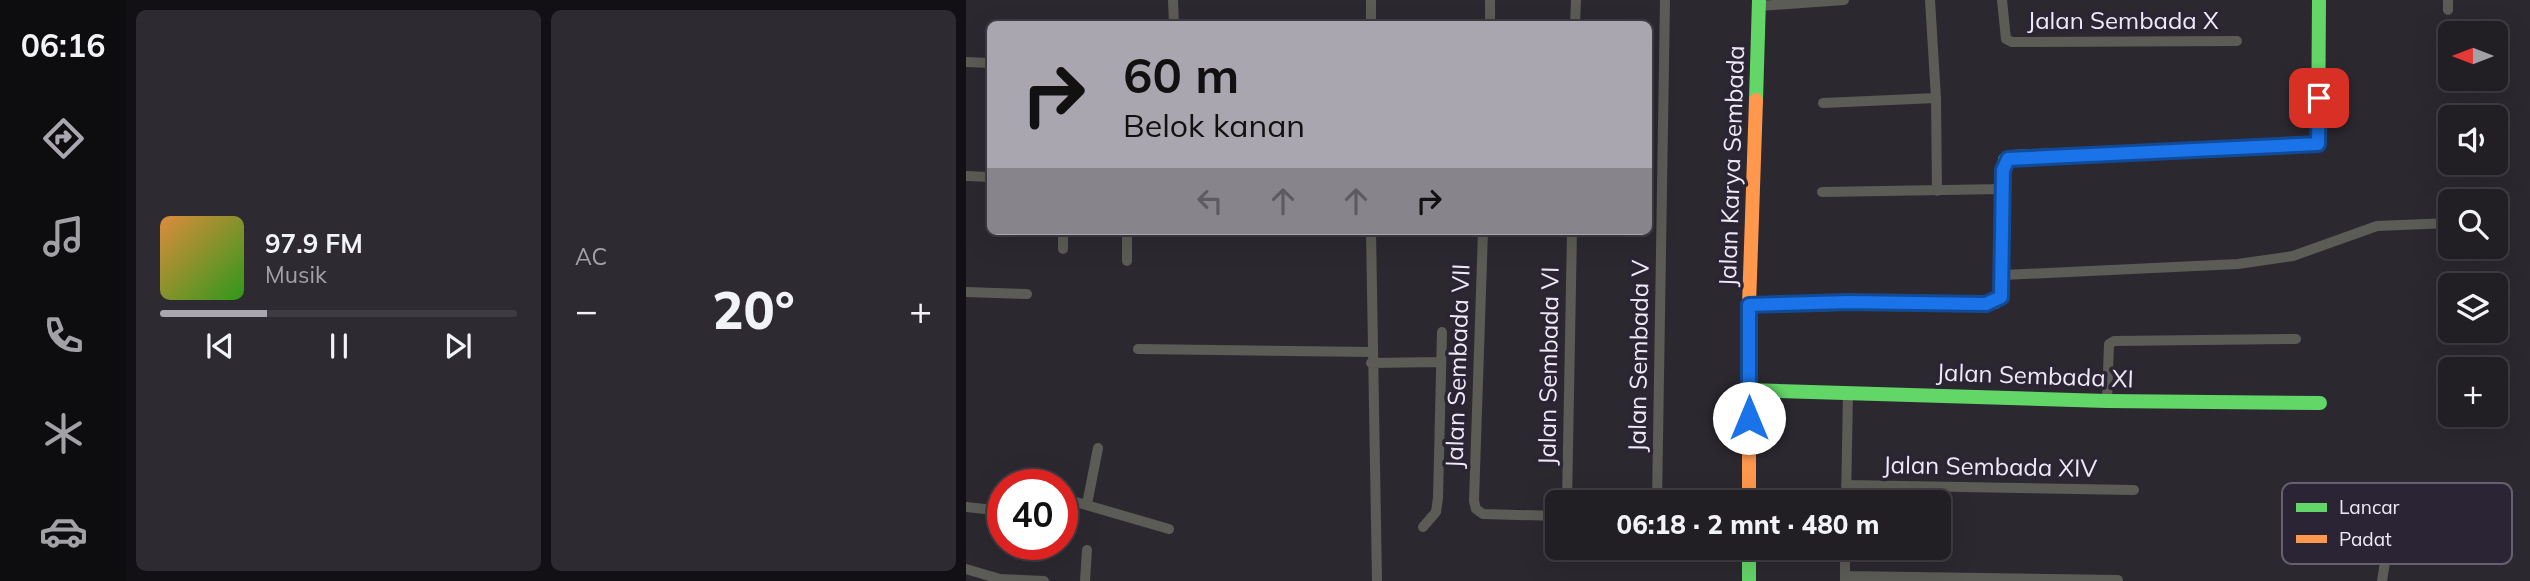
<!DOCTYPE html>
<html lang="id">
<head>
<meta charset="utf-8">
<style>
	:root { --surface:#211e24; --page:#2d2b31; --text:#f1f3f6; --muted:#a2a2a6; --line:#3e3c41; --accent:#aaa6af }
	body { margin:0; font-family:Mulish,sans-serif; background:var(--page); color:var(--text); height:100vh; display:flex; flex-direction:column; font-size:26px; white-space:nowrap }
	* { box-sizing:border-box; margin:0 }
	p { font-size:23px; color:var(--muted) }
	.icon { flex:none; width:38px; height:38px; fill:none; stroke:currentColor; stroke-width:2; stroke-linecap:round; stroke-linejoin:round }
	.map { position:relative; flex:1; overflow:hidden }
	.drawer { display:flex; flex-direction:column; gap:10px; padding:10px; background:#121014; width:840px }
	.drawer>* { flex:none }
	.top-card { position:absolute; left:21px; top:21px; width:665px; height:214px; border-radius:10px; box-shadow:0 7px 28px #0002,0 0 0 2px var(--line); background:#aaa6af; color:#111; overflow:hidden }
	.needle { width:46px; rotate:270deg }
	.buttons { position:absolute; left:1472px; top:21px; display:grid; gap:14px }
	.buttons a { display:grid; place-items:center; width:70px; height:70px; border-radius:10px; background:var(--surface); box-shadow:0 7px 28px #0002,0 0 0 2px var(--line); font-size:35px }
	.speed { position:absolute; left:21px; top:469px; display:flex; gap:14px; font-size:35px; font-weight:700; text-align:center }
	.speed>* { display:grid; place-content:center; width:91px; height:91px; border-radius:50%; background:var(--surface); box-shadow:0 7px 28px #0002,0 0 0 2px var(--line); line-height:1 }
	.speed .limit { border:10px solid #d22; background:#fff; color:#111 }
	.pin { position:absolute; display:grid; place-items:center; width:60px; height:60px; color:#fff; margin:-30px; border-radius:14px; box-shadow:0 4px 10px #0006 }
	.me { position:absolute; width:77px; margin:-38px; rotate:0deg; stroke-linejoin:round; filter:drop-shadow(0 0 5px #0008) }
	.turn { display:flex; align-items:center; gap:24px; height:147px; padding:0 21px; font-size:32px }
	.turn .icon { width:91px; height:91px; stroke-width:2.5 }
	.turn b { display:block; font-size:49px; line-height:60px }
	.lanes { display:flex; align-items:center; height:66px; padding:0 21px; background:#0003; justify-content:center; gap:35px; direction:ltr }
	.lanes .off { opacity:.35 }
	.big { font-size:52px; font-weight:800; line-height:1.1 }
	.drawer .widget { flex:1; display:flex; flex-direction:column; justify-content:center; gap:10px; min-width:0; padding:0 24px; border-radius:10px; background:var(--page) }
	.song { display:flex; align-items:center; gap:21px }
	.cover { width:84px; height:84px; border-radius:10px; background:linear-gradient(135deg,hsl(30 70% 55%),hsl(110 70% 35%)) }
	.played { height:7px; border-radius:4px; background:linear-gradient(90deg,var(--accent) 30%,var(--line) 30%) }
	.keys { display:flex; justify-content:space-around; direction:ltr }
	.heat { display:flex; justify-content:space-between; align-items:center; font-size:38px; direction:ltr }
	.drawer .tiles { flex:1; display:grid; gap:10px; grid-template-columns:repeat(2,1fr) }
	.trip { position:absolute; left:579px; top:490px; width:406px; height:70px; border-radius:10px; background:var(--surface); box-shadow:0 7px 28px #0002,0 0 0 2px var(--line); font-weight:800; line-height:70px; text-align:center }
	main { display:flex; flex:1; min-height:0 }
	.tabs { display:flex; flex-direction:column; width:126px; justify-content:space-around; align-items:center; background:#0d0c0e; color:var(--muted) }
	.tabs .icon { width:49px; height:49px }
	.tabs .active { color:var(--accent) }
	.tabs b { font-size:32px; color:var(--text) }
	.map>svg:first-child { display:block }
	.lines { fill:none; stroke-linecap:round; stroke-linejoin:round }
	.street { stroke:#5b5c55; stroke-width:10 }
	.fast { stroke:#63d668; stroke-width:14 }
	.slow { stroke:#ff974d; stroke-width:14 }
	.route-casing { stroke:#114b97; stroke-width:18 }
	.route { stroke:#1a73e8; stroke-width:12 }
	.labels { text-anchor:middle; dominant-baseline:central; stroke-width:7; stroke-linejoin:round; paint-order:stroke }
	.street-label { font-size:24px; fill:#eeeaf4; stroke:#2b2434 }
	.key { fill:#2b2434; stroke:#665f6e; stroke-width:2 }
	.key-label { font-size:19px; fill:#eeeaf4 }
</style>
</head>
<body>
<main>
<nav class="tabs">
<b>06:16</b>
<svg class="icon active" aria-label="directions" viewBox="0 0 24 24"><path d="M12 3l9 9-9 9-9-9zM9 14v-3h6M13 9l2 2-2 2"/></svg>
<svg class="icon" aria-label="music" viewBox="0 0 24 24"><path d="M9 18V5l10-2v13"/><circle cx="6" cy="18" r="3"/><circle cx="16" cy="16" r="3"/></svg>
<svg class="icon" aria-label="phone" viewBox="0 0 24 24"><path d="M5 4h4l2 5-3 2q2 4 5 5l2-3 5 2v4C11 20 4 13 5 4z"/></svg>
<svg class="icon" aria-label="climate" viewBox="0 0 24 24"><path d="M12 3v18M4 7l16 10M4 17L20 7"/></svg>
<svg class="icon" aria-label="car" viewBox="0 0 24 24"><path d="M5 17H2v-5l4-1 3-4h7l3 4 3 1v5h-3M9 17h6M6 11h13"/><circle cx="7" cy="17" r="2"/><circle cx="17" cy="17" r="2"/></svg>
</nav>
<section class="drawer">
<div class="tiles">
<div class="widget">
<div class="song"><i class="cover"></i><div><b>97.9 FM</b><p>Musik</p></div></div>
<div class="played"></div>
<div class="keys"><svg class="icon" aria-label="previous" viewBox="0 0 24 24"><path d="M18 5L8 12l10 7zM5 5v14"/></svg><svg class="icon" aria-label="pause" viewBox="0 0 24 24"><path d="M8 5v14M16 5v14"/></svg><svg class="icon" aria-label="next" viewBox="0 0 24 24"><path d="M6 5l10 7-10 7zM19 5v14"/></svg></div>
</div>
<div class="widget"><p>AC</p>
<div class="heat"><a>−</a><b class="big">20°</b><a>+</a></div>
</div>
</div>
</section>
<div class="map">
<svg width="1564" height="581" viewBox="0 0 1564 581">
	<rect width="100%" height="100%" fill="#2c2830"/>
	<g class="lines">
		<path class="street" d="M 207,0 L 208,24
			M 964,0 L 970,98 L 971,191
			M 1036,0 L 1040,39 L 1046,42 L 1271,41
			M 793,6 L 878,0
			M 1482,10 L 1482,0
			M 405,24 L 405,0
			M 524,24 L 524,0
			M 609,24 L 610,0
			M 0,62 L 24,63
			M 857,103 L 970,98
			M 0,176 L 24,177
			M 856,192 L 1038,189
			M 97,231 L 97,249
			M 161,231 L 161,261
			M 405,231 L 411,581
			M 517,231 L 508,501 L 510,509 L 517,514 L 592,516
			M 1038,275 L 1272,264 L 1327,256 L 1411,226 L 1484,223
			M 0,292 L 61,294
			M 172,349 L 405,352
			M 405,363 L 474,362
			M 1141,401 L 1143,344 L 1148,341 L 1330,339
			M 880,485 L 1168,490
			M 96,498 L 203,529
			M 601,502 L 606,231
			M 691,502 L 699,0
			M 880,502 L 882,392
			M 121,504 L 132,448
			M 0,507 L 37,511
			M 457,527 L 470,512 L 472,498 L 476,332
			M 0,569 L 34,579 L 78,581
			M 879,576 L 1152,580
			M 119,581 L 121,550
			M 879,581 L 879,548
			M 1416,581 L 1428,503 L 1529,508"/>
		<path class="fast" d="M 790,100 L 793,0
			M 783,305 L 1029,302 L 1035,297 L 1037,170 L 1039,160 L 1046,157 L 1352,144 L 1353,0
			M 783,390 L 1141,401 L 1354,403
			M 783,548 L 783,581"/>
		<path class="slow" d="M 783,502 L 783,305 L 790,100"/>
	</g>
	<g class="lines">
		<defs>
			<path id="route" d="M 783,418 L 783,305 L 882,302 L 1020,304 L 1035,297 L 1037,170 L 1042,159 L 1352,144 L 1353,98"/>
		</defs>
		<use href="#route" class="route-casing"/>
		<use href="#route" class="route"/>
	</g>
	<g class="labels">
		<g class="street-label">
			<text x="1157" y="20">Jalan Sembada X</text>
			<text transform="translate(765 166) rotate(-88)">Jalan Karya Sembada</text>
			<text transform="translate(672 356) rotate(-89)">Jalan Sembada V</text>
			<text transform="translate(491 366) rotate(-88)">Jalan Sembada VII</text>
			<text transform="translate(582 366) rotate(-89)">Jalan Sembada VI</text>
			<text transform="translate(1069 375) rotate(2)">Jalan Sembada XI</text>
			<text transform="translate(1024 466) rotate(1)">Jalan Sembada XIV</text>
		</g>
	</g>
	<rect x="1316" y="483" width="230" height="81" rx="10" class="key"/>
	<rect x="1330" y="503" width="31" height="9" fill="#63d668"/>
	<rect x="1330" y="535" width="31" height="8" fill="#ff974d"/>
	<g class="key-label">
		<text x="1373" y="514">Lancar</text>
		<text x="1373" y="546">Padat</text>
	</g>
</svg>
<div class="buttons">
<a><svg class="needle" viewBox="-14 -14 28 28"><path d="M0-13l5 13h-10z" fill="#e53935"/><path d="M0 13l5-13h-10z" fill="#a2a2a6"/></svg></a>
<a><svg class="icon" aria-label="sound" viewBox="0 0 24 24"><path d="M4 9h4l5-4v14l-5-4H4zM17 9q2 3 0 6"/></svg></a>
<a><svg class="icon" aria-label="search" viewBox="0 0 24 24"><circle cx="10" cy="10" r="6"/><path d="M15 15l6 6"/></svg></a>
<a><svg class="icon" aria-label="layers" viewBox="0 0 24 24"><path d="M12 4l9 5-9 5-9-5zM3 14l9 5 9-5"/></svg></a>
<a>+</a>
</div>
<div class="speed"><div class="limit">40</div></div>
<div class="pin" style="left:1353px;top:98px;background:#d93025"><svg class="icon" aria-label="arrive" viewBox="0 0 24 24"><path d="M6 21V4h12l-3 4 3 4H6"/></svg></div>
<svg class="me" style="left:783px;top:418px" viewBox="-20 -20 40 40"><circle r="19" fill="#fff"/><path d="M0-13L10 11 0 6-10 11z" fill="#1a73e8"/></svg>
<div class="trip">06:18 · 2 mnt · 480 m</div>
<div class="top-card">
<div class="turn"><svg class="icon" aria-label="right" viewBox="0 0 24 24"><path d="M7 20v-9h11M14 6l5 5-5 5"/></svg><div><b>60 m</b>Belok kanan</div></div>
<div class="lanes"><svg class="icon off" aria-label="left" viewBox="0 0 24 24"><path d="M17 20v-9H6M10 6l-5 5 5 5"/></svg><svg class="icon off" aria-label="ahead" viewBox="0 0 24 24"><path d="M12 20V5M6 11l6-6 6 6"/></svg><svg class="icon off" aria-label="ahead" viewBox="0 0 24 24"><path d="M12 20V5M6 11l6-6 6 6"/></svg><svg class="icon" aria-label="right" viewBox="0 0 24 24"><path d="M7 20v-9h11M14 6l5 5-5 5"/></svg></div>
</div>
</div>
</main>
</body>
</html>
